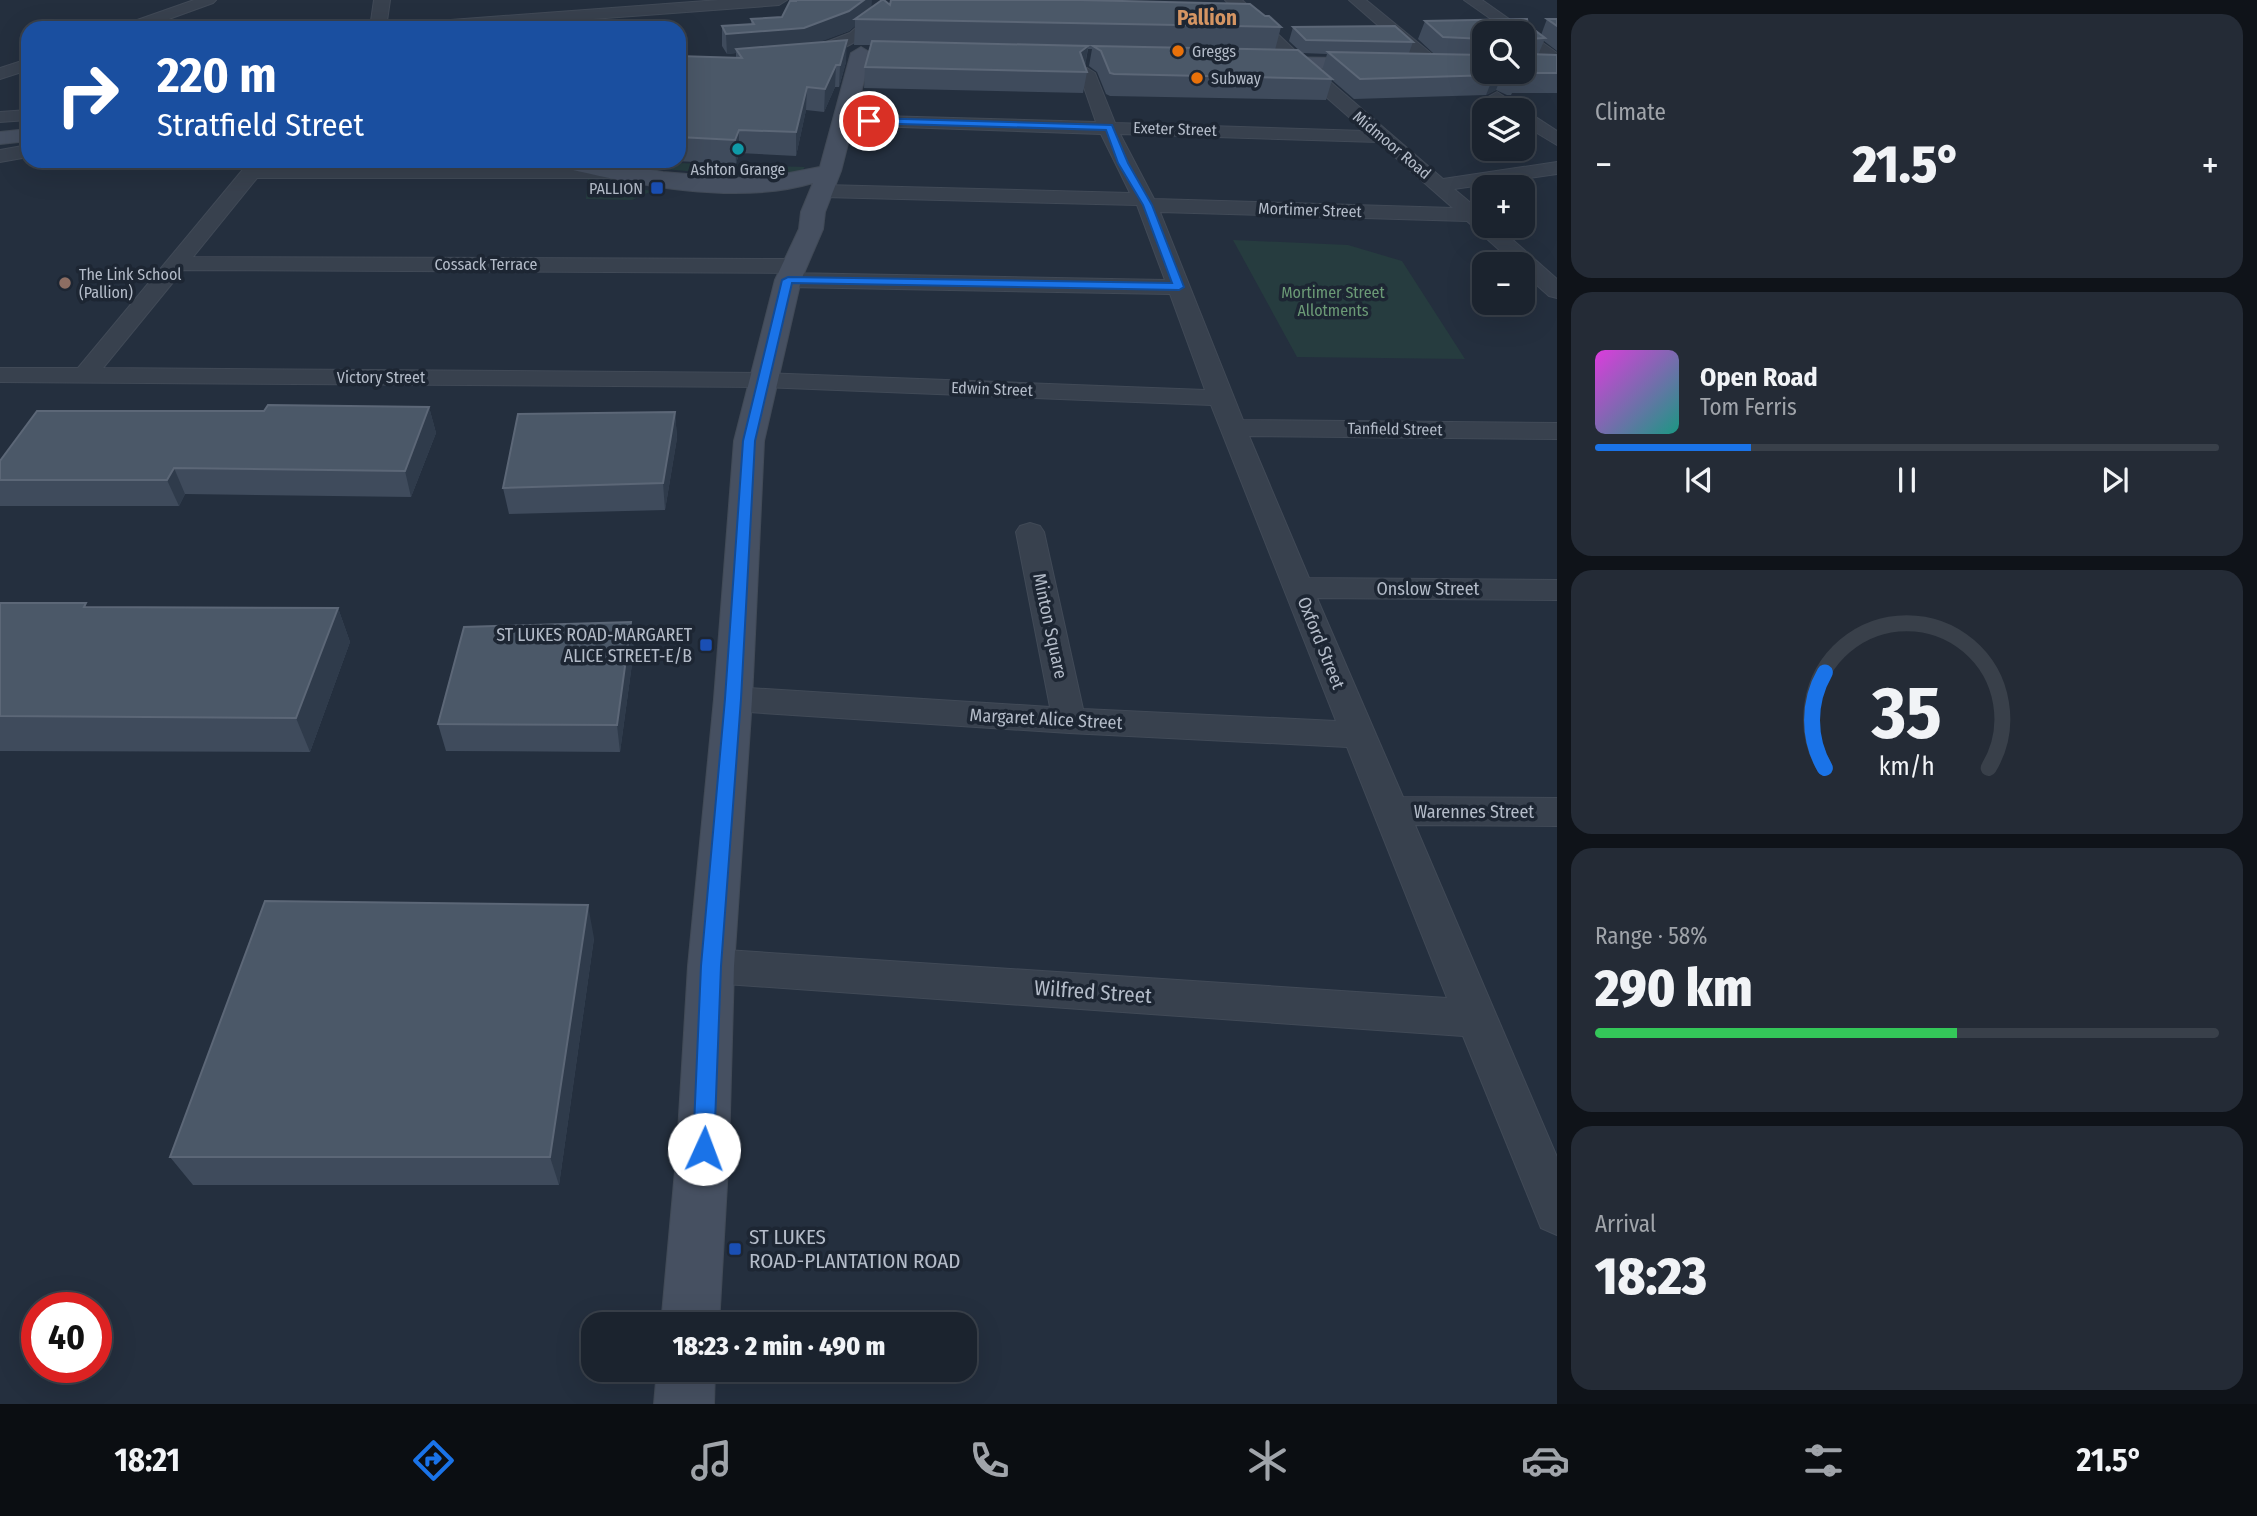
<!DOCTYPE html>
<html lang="en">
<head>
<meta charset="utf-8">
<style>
	:root { --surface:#1b232e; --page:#242b36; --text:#f1f3f6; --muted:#a0a4aa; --line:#39404a; --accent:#1a73e8 }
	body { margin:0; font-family:"Fira Sans Condensed",sans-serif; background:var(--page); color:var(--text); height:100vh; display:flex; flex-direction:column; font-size:26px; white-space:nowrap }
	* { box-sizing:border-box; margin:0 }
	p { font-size:23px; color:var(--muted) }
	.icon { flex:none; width:38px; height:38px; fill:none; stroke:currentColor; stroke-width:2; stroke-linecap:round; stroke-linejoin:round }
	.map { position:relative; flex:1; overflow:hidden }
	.panel { display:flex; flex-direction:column; gap:14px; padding:14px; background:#0f1319; width:700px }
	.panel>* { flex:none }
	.guide { position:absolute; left:21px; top:21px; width:665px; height:147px; border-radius:21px; box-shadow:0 7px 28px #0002,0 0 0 2px var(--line); background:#1a4fa0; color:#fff; overflow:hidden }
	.controls { position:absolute; left:1472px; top:21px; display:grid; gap:14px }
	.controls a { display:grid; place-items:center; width:63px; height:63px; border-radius:14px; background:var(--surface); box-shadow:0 7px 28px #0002,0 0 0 2px var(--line); font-size:35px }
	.speed { position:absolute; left:21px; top:1292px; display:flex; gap:14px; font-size:35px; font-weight:700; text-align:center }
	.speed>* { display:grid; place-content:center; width:91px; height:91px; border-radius:50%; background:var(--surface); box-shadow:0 7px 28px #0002,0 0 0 2px var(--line); line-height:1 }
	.speed .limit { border:10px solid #d22; background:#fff; color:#111 }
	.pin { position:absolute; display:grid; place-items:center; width:60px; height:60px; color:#fff; margin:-30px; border:4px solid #fff; border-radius:50%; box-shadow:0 2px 7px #0007 }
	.me { position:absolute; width:77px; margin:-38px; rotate:2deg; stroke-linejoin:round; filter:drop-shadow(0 0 5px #0008) }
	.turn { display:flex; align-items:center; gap:24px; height:147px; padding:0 21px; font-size:32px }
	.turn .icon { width:91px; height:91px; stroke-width:2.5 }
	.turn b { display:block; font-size:49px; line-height:60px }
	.big { font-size:52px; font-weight:800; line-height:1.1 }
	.panel .widget { flex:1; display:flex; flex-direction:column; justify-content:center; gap:10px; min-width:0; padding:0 24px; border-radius:21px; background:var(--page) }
	.panel .dial { align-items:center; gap:0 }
	.dial svg { height:182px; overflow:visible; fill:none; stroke:var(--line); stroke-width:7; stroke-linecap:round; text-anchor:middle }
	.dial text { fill:var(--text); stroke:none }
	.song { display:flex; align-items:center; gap:21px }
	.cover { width:84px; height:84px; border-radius:10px; background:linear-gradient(135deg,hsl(300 70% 55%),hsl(170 70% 35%)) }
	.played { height:7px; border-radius:4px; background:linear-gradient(90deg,var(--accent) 25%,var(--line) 25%) }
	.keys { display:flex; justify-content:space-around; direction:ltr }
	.heat { display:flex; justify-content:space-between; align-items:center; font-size:38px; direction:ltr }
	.charge { height:10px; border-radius:5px; background:linear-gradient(90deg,#34c759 58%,var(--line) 0) }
	.trip { position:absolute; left:581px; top:1312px; width:396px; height:70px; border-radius:21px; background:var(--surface); box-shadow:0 7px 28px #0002,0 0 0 2px var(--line); font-weight:800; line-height:70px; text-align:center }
	.menu { display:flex; height:112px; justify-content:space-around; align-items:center; background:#0b0e12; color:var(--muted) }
	.menu .icon { width:49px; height:49px }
	.menu .active { color:var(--accent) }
	.menu b { font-size:32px; color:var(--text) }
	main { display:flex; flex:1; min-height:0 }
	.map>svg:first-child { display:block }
	.green { fill:#263c3f }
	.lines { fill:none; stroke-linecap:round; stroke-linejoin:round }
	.street-casing { stroke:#414a57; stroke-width:2 }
	.secondary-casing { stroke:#414a57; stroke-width:2 }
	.street { fill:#38414e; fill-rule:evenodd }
	.secondary { fill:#465061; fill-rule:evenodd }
	.wall { fill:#3f4b5c; fill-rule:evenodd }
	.shaded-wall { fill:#2f3b4b }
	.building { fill:#4b5868; stroke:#5c6777; stroke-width:2 }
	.route { fill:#1a73e8; stroke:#114b97; stroke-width:2 }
	.food-dot { fill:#e8710a; stroke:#1d2633; stroke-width:2.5 }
	.culture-dot { fill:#0f9aa8; stroke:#1d2633; stroke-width:2.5 }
	.transit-dot { fill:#1a4fb4; stroke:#1d2633; stroke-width:2.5 }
	.education-dot { fill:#8d6e63; stroke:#1d2633; stroke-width:2.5 }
	.labels { text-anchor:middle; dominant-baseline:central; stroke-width:7; stroke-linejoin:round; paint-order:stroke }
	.far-poi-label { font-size:16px; fill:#b4bcc9; stroke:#1d2633; text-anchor:start }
	.far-street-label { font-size:16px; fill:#b4bcc9; stroke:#1d2633 }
	.far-park-label { font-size:16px; fill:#6b9a76; stroke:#1d2633 }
	.street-label { font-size:18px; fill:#b4bcc9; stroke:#1d2633 }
	.poi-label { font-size:18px; fill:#b4bcc9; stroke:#1d2633; text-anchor:end }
	.far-district-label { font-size:21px; font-weight:bold; fill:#d59563; stroke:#1d2633 }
	.near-street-label { font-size:21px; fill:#b4bcc9; stroke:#1d2633 }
	.near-poi-label { font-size:21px; fill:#b4bcc9; stroke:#1d2633; text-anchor:start }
</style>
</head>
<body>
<main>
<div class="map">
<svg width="1557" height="1404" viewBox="0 0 1557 1404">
	<rect width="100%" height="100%" fill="#242f3e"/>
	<path class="green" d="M 614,161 L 805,167 L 798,175 C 735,175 675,173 614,161 Z
		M 588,179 L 652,191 L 632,200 L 586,199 Z
		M 1233,240 L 1348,245 L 1402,261 L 1465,359 L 1297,357 Z"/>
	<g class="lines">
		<defs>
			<path id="street" d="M 194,0 L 216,0 L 213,3 L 144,28 L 121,28 L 123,25 Z
				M 374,0 L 390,0 L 386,28 L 370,28 Z
				M 719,0 L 787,0 L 779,5 L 473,28 L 403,28 L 411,23 Z
				M 1225,0 L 1242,0 L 1305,60 L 1443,179 L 1557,162 L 1557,174 L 1454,189 L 1484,214 L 1484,226 L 1497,226 L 1557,279 L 1557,298 L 1549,296 L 1522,272 L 1522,264 L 1515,264 L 1467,221 L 1160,212 L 1243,420 L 1557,423 L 1557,439 L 1249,436 L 1309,578 L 1557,580 L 1557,600 L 1317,598 L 1403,797 L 1557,798 L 1557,826 L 1415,825 L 1557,1157 L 1557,1235 L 1541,1228 L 1463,1036 L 711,983 L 697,978 L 691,966 L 697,954 L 711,949 L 1447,998 L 1347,747 L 1069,733 L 733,711 L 721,707 L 716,699 L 721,691 L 733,687 L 1050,707 L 1016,532 L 1020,526 L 1030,523 L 1040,526 L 1044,532 L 1083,709 L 1336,721 L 1211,405 L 762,387 L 0,382 L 0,368 L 78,368 L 250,161 L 270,161 L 266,166 L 615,166 L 625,172 L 615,178 L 257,178 L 193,257 L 795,259 L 803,261 L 806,266 L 803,271 L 795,273 L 183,270 L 103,368 L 762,373 L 1205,390 L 1170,294 L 788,287 L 780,285 L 777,280 L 780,275 L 788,273 L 1165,280 L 1137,205 L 824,197 L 817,195 L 814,191 L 817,187 L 824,185 L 1130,193 L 1101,134 L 843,125 L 834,120 L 843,115 L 1096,122 L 1079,73 L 1087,68 L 1095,73 L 1115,123 L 1365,131 L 1293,68 ZM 1120,134 L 1378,142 L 1453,208 L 1154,199 Z
				M 1349,0 L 1366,0 L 1433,55 L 1435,59 L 1433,63 L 1421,63 Z
				M 1464,0 L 1482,0 L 1557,53 L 1557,63 L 1548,63 L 1522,42 L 1522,33 L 1511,33 Z
				M 874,15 L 882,20 C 869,36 821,65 800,60 L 798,56 L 800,52 L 850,33 L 868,17 Z
				M 28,59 L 28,70 L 0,79 L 0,68 Z
				M 1497,92 L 1557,131 L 1557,145 L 1522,124 L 1522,110 C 1508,110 1498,109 1488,97 Z
				M 28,110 L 28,120 L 0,122 L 0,112 Z
				M 28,145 L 28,157 L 0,162 L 0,150 Z"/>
			<path id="secondary" d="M 861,47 L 871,53 L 841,171 L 825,212 L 823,229 L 801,280 L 764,441 L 752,699 L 734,966 L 729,1149 L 719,1325 L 661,1325 L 677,1149 L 688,966 L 714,699 L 734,441 L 775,280 L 799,229 L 801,212 L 813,183 C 737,206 633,185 557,166 L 554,161 L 598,161 L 663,172 L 735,178 L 769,177 L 820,167 L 851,53 Z
				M 1262,57 L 1484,60 L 1484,72 L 1255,67 L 1252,63 L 1255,59 Z
				M 28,129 L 28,141 L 0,144 L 0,132 Z
				M 657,1370 L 715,1370 L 714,1404 L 654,1404 Z"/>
		</defs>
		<use href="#street" class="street-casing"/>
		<use href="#secondary" class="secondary-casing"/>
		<use href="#street" class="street"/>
		<use href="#secondary" class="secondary"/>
	</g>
	<path class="wall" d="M 796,1 L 872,7 L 890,5 L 1265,16 L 1281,27 L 1275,50 L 1322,71 L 1327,54 L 1302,53 L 1289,41 L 1293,27 L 1413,42 L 1409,53 L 1434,54 L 1418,39 L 1425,21 L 1528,25 L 1541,35 L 1547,19 L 1557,19 L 1557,51 L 1544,41 L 1538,55 L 1557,55 L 1557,93 L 1512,93 L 1511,95 L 1507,95 L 1496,90 L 1486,95 L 1354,99 L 1332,80 L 1326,100 L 1110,96 L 1106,94 L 1097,72 L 1089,66 L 1092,49 L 1088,49 L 1085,66 L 1087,72 L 1083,93 L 864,88 L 865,67 L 871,45 L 854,45 L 855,26 L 849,31 L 818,42 L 846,62 L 839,87 L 835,87 L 824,112 L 806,110 L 796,156 L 739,153 L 736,164 L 675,161 L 679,161 L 679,56 L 736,58 L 736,53 L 727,54 L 722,46 L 722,26 L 751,24 L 751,19 L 782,17 ZM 1484,33 L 1522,33 L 1522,72 L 1484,72 Z
		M 429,407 L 436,433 L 411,497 L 185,494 L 179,506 L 0,506 L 0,461 L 264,411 Z
		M 675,412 L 677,438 L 665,510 L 509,514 L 503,488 Z
		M 0,603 L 88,607 L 338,608 L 350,642 L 310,752 L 0,751 Z
		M 634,649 L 620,752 L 446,751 L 438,724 Z
		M 594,938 L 559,1185 L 193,1185 L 170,1157 Z"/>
	<path class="shaded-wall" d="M 864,0 L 872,0 L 871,13 L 855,19 L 855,26 L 849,31 L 804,48 L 736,49 L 736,53 L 727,54 L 726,34 Z
		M 847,40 L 846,62 L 839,87 L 840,65 Z
		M 1088,46 L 1085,66 L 1080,52 Z
		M 836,65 L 835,87 L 824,112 L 825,89 Z
		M 1500,72 L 1503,72 L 1496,90 L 1486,95 L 1494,75 Z
		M 807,87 L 806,110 L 796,156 L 796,132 Z
		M 739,130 L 739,153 L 736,164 L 735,140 Z
		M 429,407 L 436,433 L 411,497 L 405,471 Z
		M 675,412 L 677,438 L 665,510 L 663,483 Z
		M 174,468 L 185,494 L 179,506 L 167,480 Z
		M 338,608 L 350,642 L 310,752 L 296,718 Z
		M 631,622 L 634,649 L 620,752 L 617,725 Z
		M 588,905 L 594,938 L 559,1185 L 550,1157 Z"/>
	<path class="building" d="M 796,0 L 864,0 L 849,11 L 804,28 L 726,34 L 722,26 L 754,24 L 751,19 L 782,17 L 790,1 L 796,1 Z
		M 882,0 L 884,0 L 890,5 L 891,0 L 1080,0 L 1250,4 L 1265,16 L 1269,16 L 1281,27 L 855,19 Z
		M 1527,19 L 1528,25 L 1545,38 L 1528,39 L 1528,54 L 1557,55 L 1557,73 L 1517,73 L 1519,75 L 1515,75 L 1507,72 L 1522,72 L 1522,33 L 1484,33 L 1484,39 L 1443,37 L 1425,21 Z
		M 1547,19 L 1557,19 L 1557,26 Z
		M 1395,26 L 1413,42 L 1306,40 L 1293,27 Z
		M 847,40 L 840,65 L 836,65 L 825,89 L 807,87 L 796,132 L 739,130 L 735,140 L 679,137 L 679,56 L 742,58 L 736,49 Z
		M 872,41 L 1088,46 L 1080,52 L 1087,72 L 865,67 Z
		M 1093,46 L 1298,50 L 1332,79 L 1114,74 L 1110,73 L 1101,51 Z
		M 1328,52 L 1484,55 L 1484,72 L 1500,72 L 1494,75 L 1360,79 Z
		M 268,405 L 429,407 L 405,471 L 174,468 L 167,480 L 0,480 L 0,461 L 37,411 L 264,411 Z
		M 675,412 L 663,483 L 503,488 L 518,414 Z
		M 0,603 L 86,603 L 84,607 L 338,608 L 296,718 L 0,716 Z
		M 631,622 L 617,725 L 438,724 L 464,627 Z
		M 265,901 L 588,905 L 550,1157 L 170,1157 Z"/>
	<path class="route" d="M 869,118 L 1112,125 L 1128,163 L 1152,205 L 1184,287 L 1179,290 L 792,283 L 755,441 L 741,699 L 721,966 L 714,1149 L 711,1157 L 704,1160 L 696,1157 L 693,1149 L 701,966 L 725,699 L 743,441 L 782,280 L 788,277 L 1172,283 L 1143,205 L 1118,163 L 1106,130 L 866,123 L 865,121 Z"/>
	<g class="food-dot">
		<circle cx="1178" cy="51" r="7"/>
		<circle cx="1197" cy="78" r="7"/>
	</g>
	<circle class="culture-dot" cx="738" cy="149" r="7"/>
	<g class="transit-dot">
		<rect x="650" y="181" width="14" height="14" rx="3.5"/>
		<rect x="699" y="638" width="14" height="14" rx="3.5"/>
		<rect x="728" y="1242" width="14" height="14" rx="3.5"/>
	</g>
	<circle class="education-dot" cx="65" cy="283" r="7"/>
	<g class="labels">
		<g class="far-poi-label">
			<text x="1192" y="51">Greggs</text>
			<text x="1211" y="78">Subway</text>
			<text x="738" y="169" text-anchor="middle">Ashton Grange</text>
			<text x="643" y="188" text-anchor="end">PALLION</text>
			<text x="79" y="274">The Link School<tspan x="79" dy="18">(Pallion)</tspan></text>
		</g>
		<g class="far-street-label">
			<text transform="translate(1175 129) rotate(2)">Exeter Street</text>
			<text transform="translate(1392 145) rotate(40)">Midmoor Road</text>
			<text transform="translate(1310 210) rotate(2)">Mortimer Street</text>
			<text x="486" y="264">Cossack Terrace</text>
			<text x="381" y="377">Victory Street</text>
			<text transform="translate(992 389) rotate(2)">Edwin Street</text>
			<text transform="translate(1395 429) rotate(1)">Tanfield Street</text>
		</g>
		<g class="far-park-label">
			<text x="1333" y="292">Mortimer Street<tspan x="1333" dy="18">Allotments</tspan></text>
		</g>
		<g class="street-label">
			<text x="1428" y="589">Onslow Street</text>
			<text transform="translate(1050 626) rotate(78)">Minton Square</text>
			<text transform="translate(1321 643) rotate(68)">Oxford Street</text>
			<text transform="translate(1046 719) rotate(3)">Margaret Alice Street</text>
			<text x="1474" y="812">Warennes Street</text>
		</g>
		<g class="poi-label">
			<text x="692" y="635">ST LUKES ROAD-MARGARET<tspan x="692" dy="21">ALICE STREET-E/B</tspan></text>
		</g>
		<g class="far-district-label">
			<text x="1207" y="18">Pallion</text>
		</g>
		<g class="near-street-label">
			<text transform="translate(1093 992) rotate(4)">Wilfred Street</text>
		</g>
		<g class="near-poi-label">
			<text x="749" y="1237">ST LUKES<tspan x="749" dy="24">ROAD-PLANTATION ROAD</tspan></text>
		</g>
	</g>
</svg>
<div class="controls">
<a><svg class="icon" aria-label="search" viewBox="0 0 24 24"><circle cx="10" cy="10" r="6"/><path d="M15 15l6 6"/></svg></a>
<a><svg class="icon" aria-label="layers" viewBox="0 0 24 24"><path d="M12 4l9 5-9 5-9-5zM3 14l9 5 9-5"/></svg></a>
<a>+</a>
<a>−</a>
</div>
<div class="speed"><div class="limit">40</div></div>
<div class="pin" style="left:869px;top:121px;background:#d93025"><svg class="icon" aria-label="arrive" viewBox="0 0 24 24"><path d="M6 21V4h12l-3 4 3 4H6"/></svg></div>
<svg class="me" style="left:704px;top:1149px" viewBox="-20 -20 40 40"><circle r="19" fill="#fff"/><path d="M0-13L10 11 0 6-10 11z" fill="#1a73e8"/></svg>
<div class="trip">18:23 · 2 min · 490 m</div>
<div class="guide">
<div class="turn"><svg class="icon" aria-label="right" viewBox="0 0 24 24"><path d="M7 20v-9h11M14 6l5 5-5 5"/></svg><div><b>220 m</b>Stratfield Street</div></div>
</div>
</div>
<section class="panel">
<div class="widget"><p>Climate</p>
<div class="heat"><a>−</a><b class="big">21.5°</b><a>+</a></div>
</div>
<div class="widget">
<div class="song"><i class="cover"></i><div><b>Open Road</b><p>Tom Ferris</p></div></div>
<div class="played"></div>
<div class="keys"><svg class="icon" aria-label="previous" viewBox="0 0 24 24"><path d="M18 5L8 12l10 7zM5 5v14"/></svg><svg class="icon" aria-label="pause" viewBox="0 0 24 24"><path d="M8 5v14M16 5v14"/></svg><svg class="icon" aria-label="next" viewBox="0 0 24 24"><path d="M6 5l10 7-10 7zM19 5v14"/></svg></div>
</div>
<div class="widget dial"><svg viewBox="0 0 100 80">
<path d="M14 69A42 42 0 1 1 86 69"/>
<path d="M14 69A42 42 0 0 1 14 27" stroke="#1a73e8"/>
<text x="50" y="56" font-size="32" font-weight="700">35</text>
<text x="50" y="72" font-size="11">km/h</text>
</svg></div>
<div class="widget"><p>Range · 58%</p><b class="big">290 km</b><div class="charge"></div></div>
<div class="widget"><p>Arrival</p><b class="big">18:23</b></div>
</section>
</main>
<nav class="menu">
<b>18:21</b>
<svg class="icon active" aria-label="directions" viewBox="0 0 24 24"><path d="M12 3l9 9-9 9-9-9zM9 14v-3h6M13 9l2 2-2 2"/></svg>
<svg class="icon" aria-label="music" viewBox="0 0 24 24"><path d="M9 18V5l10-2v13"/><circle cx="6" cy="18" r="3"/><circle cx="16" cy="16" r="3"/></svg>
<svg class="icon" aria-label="phone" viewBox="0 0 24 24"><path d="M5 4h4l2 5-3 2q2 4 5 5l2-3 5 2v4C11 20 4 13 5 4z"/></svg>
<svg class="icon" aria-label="climate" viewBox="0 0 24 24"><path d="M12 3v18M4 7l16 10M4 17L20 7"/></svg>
<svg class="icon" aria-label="car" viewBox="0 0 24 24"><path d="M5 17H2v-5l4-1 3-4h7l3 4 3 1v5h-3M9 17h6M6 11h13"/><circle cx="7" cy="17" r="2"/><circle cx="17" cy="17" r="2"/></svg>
<svg class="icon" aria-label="filters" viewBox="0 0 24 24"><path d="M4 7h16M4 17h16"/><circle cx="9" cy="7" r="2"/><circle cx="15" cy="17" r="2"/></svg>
<b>21.5°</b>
</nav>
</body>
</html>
